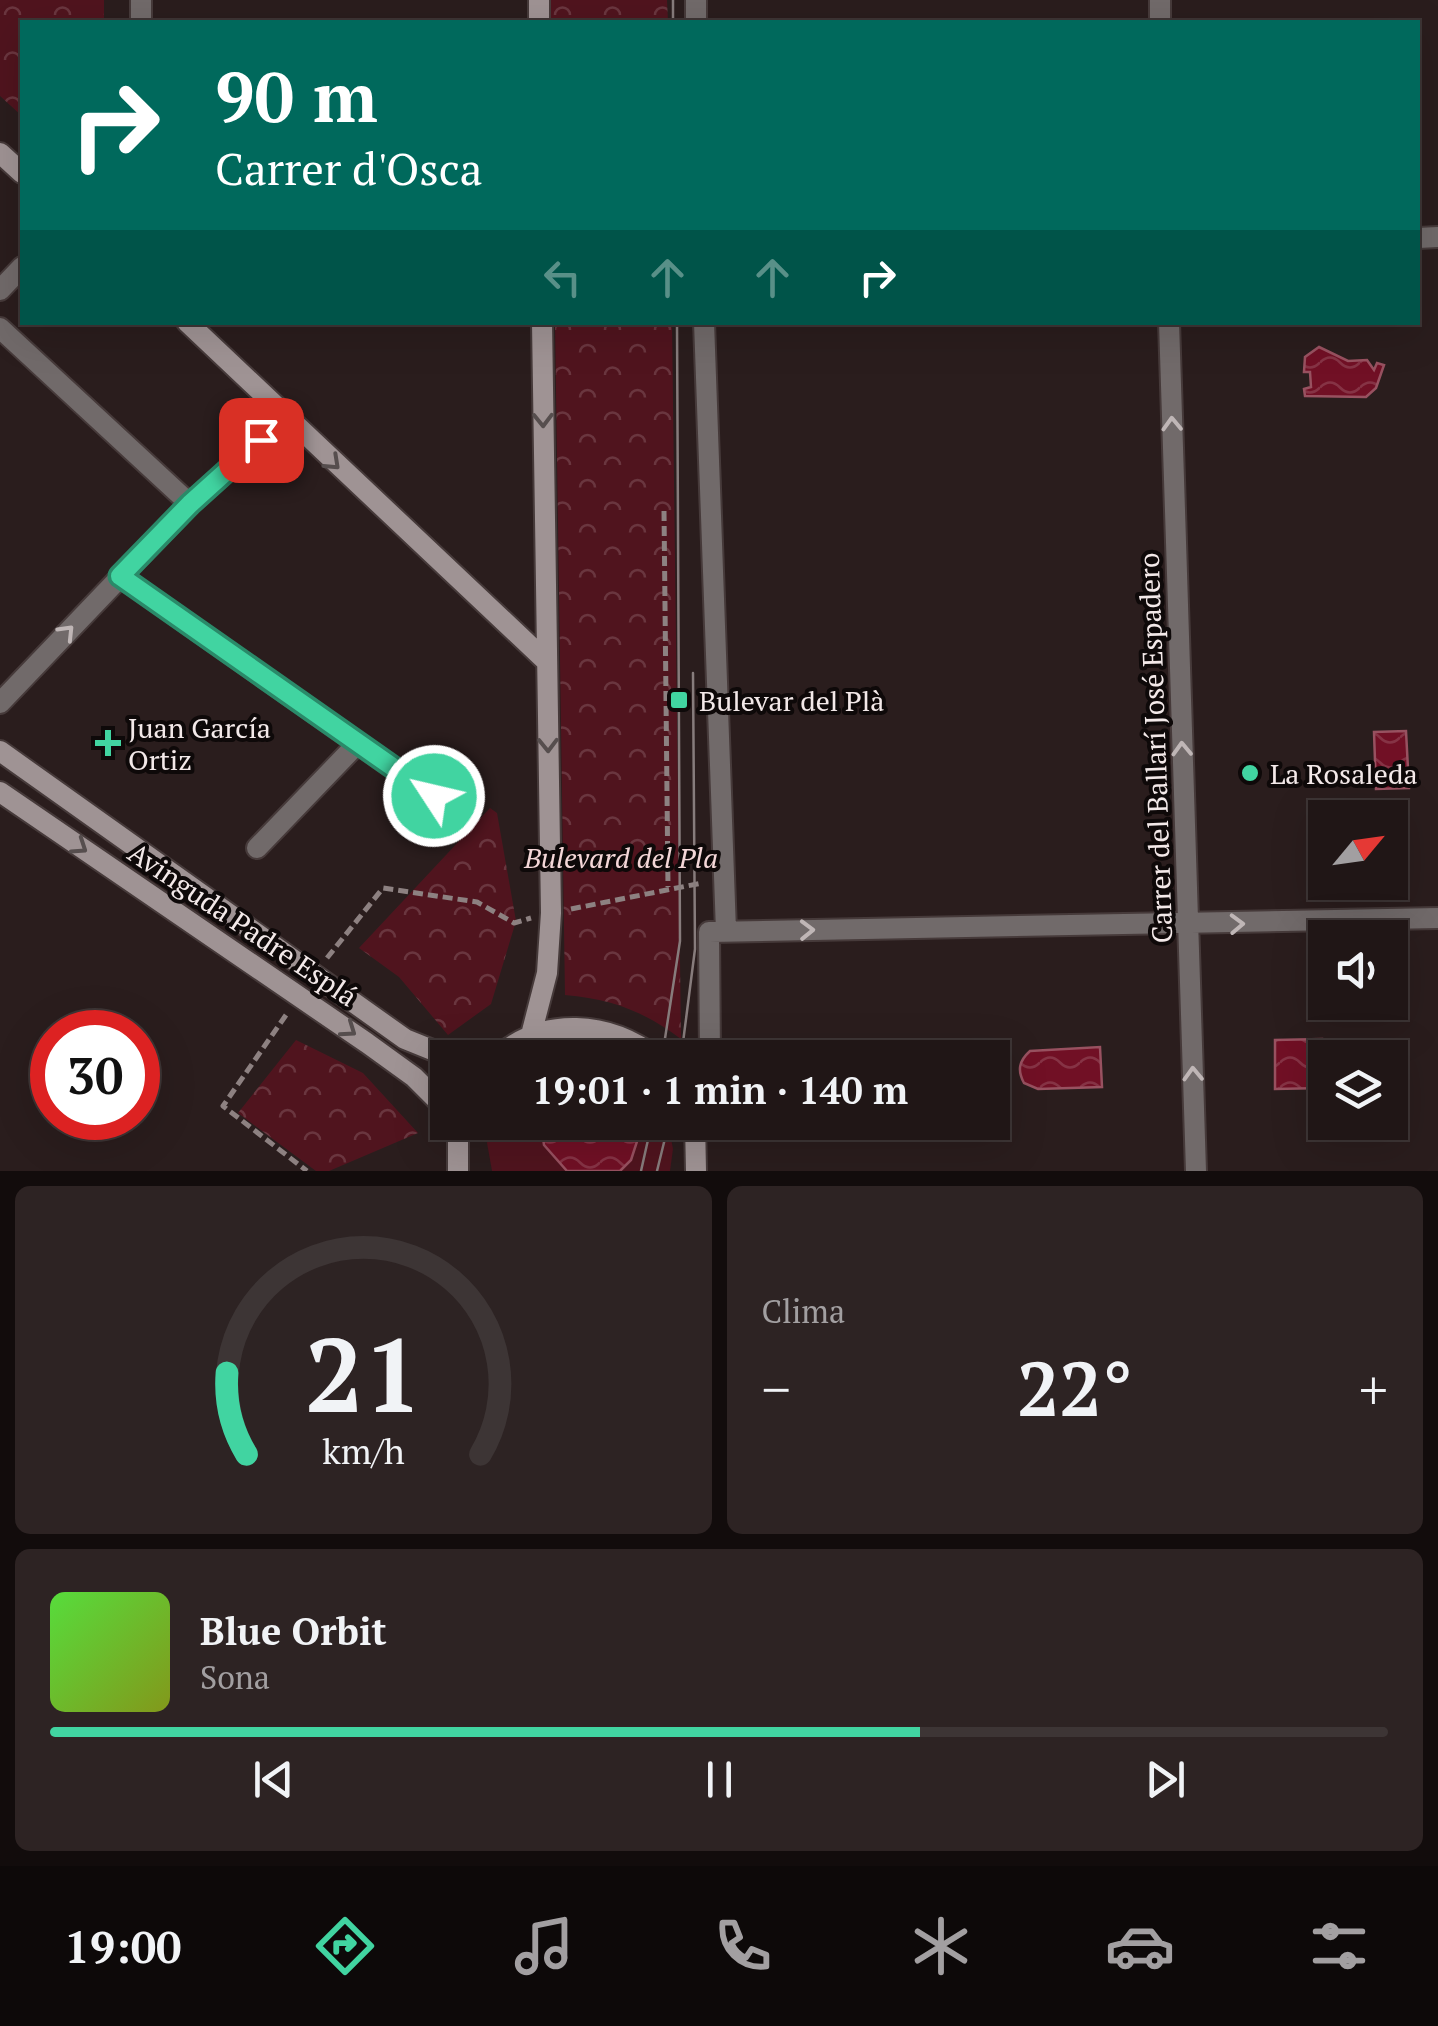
<!DOCTYPE html>
<html lang="es">
<head>
<meta charset="utf-8">
<style>
	:root { --surface:#201616; --page:#2d2323; --text:#f1f3f6; --muted:#a29fa1; --line:#3d3535; --accent:#41d4a1 }
	body { margin:0; font-family:"PT Serif",serif; background:var(--page); color:var(--text); height:100vh; display:flex; flex-direction:column; font-size:38px; white-space:nowrap }
	* { box-sizing:border-box; margin:0 }
	p { font-size:32px; color:var(--muted) }
	.icon { flex:none; width:55px; height:55px; fill:none; stroke:currentColor; stroke-width:2; stroke-linecap:round; stroke-linejoin:round }
	.map { position:relative; height:1171px; overflow:hidden }
	.panel { display:flex; flex-direction:column; gap:15px; padding:15px; background:#120c0c; flex:1 }
	.panel>* { flex:none }
	.top-card { position:absolute; left:20px; top:20px; width:1400px; height:305px; border-radius:0px; box-shadow:0 10px 40px #0002,0 0 0 2px var(--line); background:#00695c; color:#fff; overflow:hidden }
	.needle { width:65px; rotate:61deg }
	.controls { position:absolute; left:1308px; top:800px; display:grid; gap:20px }
	.controls a { display:grid; place-items:center; width:100px; height:100px; border-radius:0px; background:var(--surface); box-shadow:0 10px 40px #0002,0 0 0 2px var(--line); font-size:50px }
	.speed { position:absolute; left:30px; top:1010px; display:flex; gap:20px; font-size:50px; font-weight:700; text-align:center }
	.speed>* { display:grid; place-content:center; width:130px; height:130px; border-radius:50%; background:var(--surface); box-shadow:0 10px 40px #0002,0 0 0 2px var(--line); line-height:1 }
	.speed .limit { border:15px solid #d22; background:#fff; color:#111 }
	.pin { position:absolute; display:grid; place-items:center; width:85px; height:85px; color:#fff; margin:-42px; border-radius:20px; box-shadow:0 5px 15px #0006 }
	.me { position:absolute; width:110px; margin:-55px; rotate:305deg; stroke-linejoin:round; filter:drop-shadow(0 0 8px #0008) }
	.turn { display:flex; align-items:center; gap:35px; height:210px; padding:0 30px; font-size:45px }
	.turn .icon { width:130px; height:130px; stroke-width:2.5 }
	.turn b { display:block; font-size:70px; line-height:85px }
	.lanes { display:flex; align-items:center; height:95px; padding:0 30px; background:#0003; justify-content:center; gap:50px; direction:ltr }
	.lanes .off { opacity:.35 }
	.big { font-size:75px; font-weight:600; line-height:1.1 }
	.panel .widget { flex:1; display:flex; flex-direction:column; justify-content:center; gap:15px; min-width:0; padding:0 35px; border-radius:15px; background:var(--page) }
	.panel .dial { align-items:center; gap:0 }
	.dial svg { height:260px; overflow:visible; fill:none; stroke:var(--line); stroke-width:7; stroke-linecap:round; text-anchor:middle }
	.dial text { fill:var(--text); stroke:none }
	.song { display:flex; align-items:center; gap:30px }
	.cover { width:120px; height:120px; border-radius:15px; background:linear-gradient(135deg,hsl(110 70% 55%),hsl(70 70% 35%)) }
	.played { height:10px; border-radius:5px; background:linear-gradient(90deg,var(--accent) 65%,var(--line) 65%) }
	.keys { display:flex; justify-content:space-around; direction:ltr }
	.heat { display:flex; justify-content:space-between; align-items:center; font-size:55px; direction:ltr }
	.panel .tiles { flex:1; display:grid; gap:15px; grid-template-columns:1fr 1fr }
	.widget:last-child { grid-column:span 2 }
	.trip { position:absolute; left:430px; top:1040px; width:580px; height:100px; border-radius:0px; background:var(--surface); box-shadow:0 10px 40px #0002,0 0 0 2px var(--line); font-weight:600; line-height:100px; text-align:center }
	.tabs { display:flex; height:160px; justify-content:space-around; align-items:center; background:#0d0909; color:var(--muted) }
	.tabs .icon { width:70px; height:70px }
	.tabs .selected { color:var(--accent) }
	.tabs b { font-size:45px; color:var(--text) }
	.map>svg:first-child { display:block }
	.green { fill:#50141e }
	.park { fill:url(#park-crowns) }
	.water { fill:url(#water-waves); stroke:#985160; stroke-width:2.5 }
	.lines { fill:none; stroke-linecap:round; stroke-linejoin:round }
	.street-casing { stroke:#463a3a; stroke-width:24 }
	.secondary-casing { stroke:#463a3a; stroke-width:24 }
	.path { stroke:#8d8181; stroke-width:5; stroke-dasharray:10 5; stroke-linecap:butt }
	.street { stroke:#716a6a; stroke-width:20 }
	.secondary { stroke:#9f9394; stroke-width:20 }
	.tram { stroke:#877c7c; stroke-width:2.5 }
	.oneway { stroke:#564e4e }
	.oneway2 { stroke:#bfb6b6 }
	.route-casing { stroke:#2a8a69; stroke-width:25 }
	.route { stroke:#41d4a1; stroke-width:18 }
	.poi-dot { fill:#41d4a1; stroke:#0e0909; stroke-width:4 }
	.labels { text-anchor:middle; dominant-baseline:central; stroke-width:8; stroke-linejoin:round; paint-order:stroke }
	.poi-label { font-size:28px; fill:#f3e9e9; stroke:#0e0909; text-anchor:start }
	.street-label { font-size:28px; fill:#f3e9e9; stroke:#0e0909 }
	.park-label { font-size:28px; font-style:italic; fill:#f4d7d8; stroke:#0e0909 }
</style>
</head>
<body>
<div class="map">
<svg width="1438" height="1171" viewBox="0 0 1438 1171">
	<defs>
		<pattern id="park-crowns" width="20" height="18" patternUnits="userSpaceOnUse" patternTransform="scale(2.5)"><rect width="20" height="18" fill="#50141e"/><path d="M2 6a3 3 0 1 1 6 0M12 15a3 3 0 1 1 6 0" fill="none" stroke="#6a363f"/></pattern>
		<pattern id="water-waves" width="16" height="10" patternUnits="userSpaceOnUse" patternTransform="scale(2.5)"><rect width="16" height="10" fill="#711025"/><path d="M0 5q4-4 8 0t8 0" fill="none" stroke="#863345"/></pattern>
	</defs>
	<rect width="100%" height="100%" fill="#2a1d1d"/>
	<path class="green" d="M 668,1122 L 673,1149 L 670,1171 L 492,1171 L 487,1143 L 492,1123 Z"/>
	<path class="park" d="M 0,0 L 104,0 L 104,22 L 22,22 L 22,116 L 0,96 Z
		M 551,0 L 667,0 L 668,22 L 551,22 Z
		M 555,323 L 672,323 L 681,1039 C 643,1011 612,999 565,995 Z
		M 490,808 L 497,813 L 516,921 L 491,1004 L 448,1035 L 399,977 L 359,948 Z
		M 296,1040 L 363,1073 L 418,1133 L 329,1171 L 316,1171 L 238,1113 Z"/>
	<path class="water" d="M 1319,347 L 1348,361 L 1367,360 L 1374,370 L 1377,363 L 1384,365 L 1376,388 L 1366,397 L 1305,396 L 1304,389 L 1311,387 L 1310,372 L 1304,372 L 1305,357 Z
		M 1406,731 L 1409,788 L 1376,789 L 1374,732 Z
		M 1322,1039 L 1323,1088 L 1275,1089 L 1275,1040 Z
		M 1100,1047 L 1102,1087 L 1038,1089 L 1024,1083 C 1017,1070 1019,1061 1030,1051 Z
		M 541,1123 L 541,1122 L 643,1123 L 631,1160 L 620,1171 L 567,1171 L 544,1145 Z"/>
	<g class="lines">
		<defs>
			<path id="street" d="M 141,0 L 141,22
				M 696,0 L 696,22
				M 1160,0 L 1160,22
				M 1418,238 L 1438,237
				M 0,290 L 22,267
				M 704,322 L 726,931
				M 1169,322 L 1196,1171
				M 0,328 L 190,504
				M 120,576 L 434,797
				M 0,703 L 190,504 L 285,419
				M 257,848 L 358,743
				M 710,1058 L 709,932 L 1438,918"/>
			<path id="secondary" d="M 539,0 L 539,22
				M 0,153 L 22,173
				M 187,322 L 546,661
				M 0,751 L 405,1039 L 452,1058
				M 0,792 L 367,1043 L 414,1077 L 448,1111
				M 531,1035 L 547,973 L 551,913 L 542,322
				M 496,1058 C 544,1015 609,1021 657,1058
				M 695,1122 L 696,1171
				M 458,1171 L 458,1122"/>
		</defs>
		<use href="#street" class="street-casing"/>
		<use href="#secondary" class="secondary-casing"/>
		<path class="path" d="M 664,511 L 668,887
			M 571,909 L 702,883
			M 327,958 L 383,888 L 477,902 L 514,923 L 531,918
			M 286,1015 L 223,1106 L 307,1171"/>
		<use href="#street" class="street"/>
		<use href="#secondary" class="secondary"/>
		<path class="tram" d="M 673,0 L 673,22
			M 662,1058 L 680,941 L 677,322
			M 681,1058 L 695,949 L 693,673
			M 641,1171 L 652,1122
			M 657,1171 L 669,1122"/>
	</g>
	<defs><path id="oneway-chevron" d="M-2-3.5L2.5 0L-2 3.5" fill="none" stroke-width="1.6" stroke-linecap="round" stroke-linejoin="round" transform="scale(2.5)"/></defs>
	<g class="oneway">
		<use href="#oneway-chevron" transform="translate(543 420) rotate(89)"/>
		<use href="#oneway-chevron" transform="translate(333 463) rotate(43)"/>
		<use href="#oneway-chevron" transform="translate(548 745) rotate(89)"/>
		<use href="#oneway-chevron" transform="translate(80 847) rotate(34)"/>
		<use href="#oneway-chevron" transform="translate(349 1030) rotate(35)"/>
	</g>
	<g class="oneway2">
		<use href="#oneway-chevron" transform="translate(1172 424) rotate(-92)"/>
		<use href="#oneway-chevron" transform="translate(67 632) rotate(-46)"/>
		<use href="#oneway-chevron" transform="translate(1182 749) rotate(-92)"/>
		<use href="#oneway-chevron" transform="translate(1237 924) rotate(-2)"/>
		<use href="#oneway-chevron" transform="translate(807 930) rotate(-1)"/>
		<use href="#oneway-chevron" transform="translate(1193 1074) rotate(-92)"/>
	</g>
	<g class="lines">
		<defs>
			<path id="route" d="M 261,440 L 190,504 L 120,576 L 434,796"/>
		</defs>
		<use href="#route" class="route-casing"/>
		<use href="#route" class="route"/>
	</g>
	<g class="poi-dot">
		<rect x="669" y="690" width="20" height="20" rx="5"/>
		<path d="M103 728h10v10h10v10h-10v10h-10v-10h-10v-10h10z"/>
		<circle cx="1250" cy="773" r="10"/>
	</g>
	<g class="labels">
		<g class="poi-label">
			<text x="699" y="700">Bulevar del Plà</text>
			<text x="128" y="727">Juan García<tspan x="128" dy="32">Ortiz</tspan></text>
			<text x="1270" y="773">La Rosaleda</text>
		</g>
		<g class="street-label">
			<text transform="translate(1155 748) rotate(-92)">Carrer del Ballarí José Espadero</text>
			<text transform="translate(243 924) rotate(34)">Avinguda Padre Esplá</text>
		</g>
		<g class="park-label">
			<text x="621" y="857">Bulevard del Pla</text>
		</g>
	</g>
</svg>
<div class="controls">
<a><svg class="needle" viewBox="-14 -14 28 28"><path d="M0-13l5 13h-10z" fill="#e53935"/><path d="M0 13l5-13h-10z" fill="#a29fa1"/></svg></a>
<a><svg class="icon" aria-label="sound" viewBox="0 0 24 24"><path d="M4 9h4l5-4v14l-5-4H4zM17 9q2 3 0 6"/></svg></a>
<a><svg class="icon" aria-label="layers" viewBox="0 0 24 24"><path d="M12 4l9 5-9 5-9-5zM3 14l9 5 9-5"/></svg></a>
</div>
<div class="speed"><div class="limit">30</div></div>
<div class="pin" style="left:261px;top:440px;background:#d93025"><svg class="icon" aria-label="arrive" viewBox="0 0 24 24"><path d="M6 21V4h12l-3 4 3 4H6"/></svg></div>
<svg class="me" style="left:434px;top:796px" viewBox="-20 -20 40 40"><circle r="17" fill="#41d4a1" stroke="#fff" stroke-width="3"/><path d="M0-11L8 9 0 5-8 9z" fill="#fff"/></svg>
<div class="trip">19:01 · 1 min · 140 m</div>
<div class="top-card">
<div class="turn"><svg class="icon" aria-label="right" viewBox="0 0 24 24"><path d="M7 20v-9h11M14 6l5 5-5 5"/></svg><div><b>90 m</b>Carrer d'Osca</div></div>
<div class="lanes"><svg class="icon off" aria-label="left" viewBox="0 0 24 24"><path d="M17 20v-9H6M10 6l-5 5 5 5"/></svg><svg class="icon off" aria-label="ahead" viewBox="0 0 24 24"><path d="M12 20V5M6 11l6-6 6 6"/></svg><svg class="icon off" aria-label="ahead" viewBox="0 0 24 24"><path d="M12 20V5M6 11l6-6 6 6"/></svg><svg class="icon" aria-label="right" viewBox="0 0 24 24"><path d="M7 20v-9h11M14 6l5 5-5 5"/></svg></div>
</div>
</div>
<section class="panel">
<div class="tiles">
<div class="widget dial"><svg viewBox="0 0 100 80">
<path d="M14 69A42 42 0 1 1 86 69"/>
<path d="M14 69A42 42 0 0 1 8 44" stroke="#41d4a1"/>
<text x="50" y="56" font-size="32" font-weight="700">21</text>
<text x="50" y="72" font-size="11">km/h</text>
</svg></div>
<div class="widget"><p>Clima</p>
<div class="heat"><a>−</a><b class="big">22°</b><a>+</a></div>
</div>
<div class="widget">
<div class="song"><i class="cover"></i><div><b>Blue Orbit</b><p>Sona</p></div></div>
<div class="played"></div>
<div class="keys"><svg class="icon" aria-label="previous" viewBox="0 0 24 24"><path d="M18 5L8 12l10 7zM5 5v14"/></svg><svg class="icon" aria-label="pause" viewBox="0 0 24 24"><path d="M8 5v14M16 5v14"/></svg><svg class="icon" aria-label="next" viewBox="0 0 24 24"><path d="M6 5l10 7-10 7zM19 5v14"/></svg></div>
</div>
</div>
</section>
<nav class="tabs">
<b>19:00</b>
<svg class="icon selected" aria-label="directions" viewBox="0 0 24 24"><path d="M12 3l9 9-9 9-9-9zM9 14v-3h6M13 9l2 2-2 2"/></svg>
<svg class="icon" aria-label="music" viewBox="0 0 24 24"><path d="M9 18V5l10-2v13"/><circle cx="6" cy="18" r="3"/><circle cx="16" cy="16" r="3"/></svg>
<svg class="icon" aria-label="phone" viewBox="0 0 24 24"><path d="M5 4h4l2 5-3 2q2 4 5 5l2-3 5 2v4C11 20 4 13 5 4z"/></svg>
<svg class="icon" aria-label="climate" viewBox="0 0 24 24"><path d="M12 3v18M4 7l16 10M4 17L20 7"/></svg>
<svg class="icon" aria-label="car" viewBox="0 0 24 24"><path d="M5 17H2v-5l4-1 3-4h7l3 4 3 1v5h-3M9 17h6M6 11h13"/><circle cx="7" cy="17" r="2"/><circle cx="17" cy="17" r="2"/></svg>
<svg class="icon" aria-label="filters" viewBox="0 0 24 24"><path d="M4 7h16M4 17h16"/><circle cx="9" cy="7" r="2"/><circle cx="15" cy="17" r="2"/></svg>
</nav>
</body>
</html>
